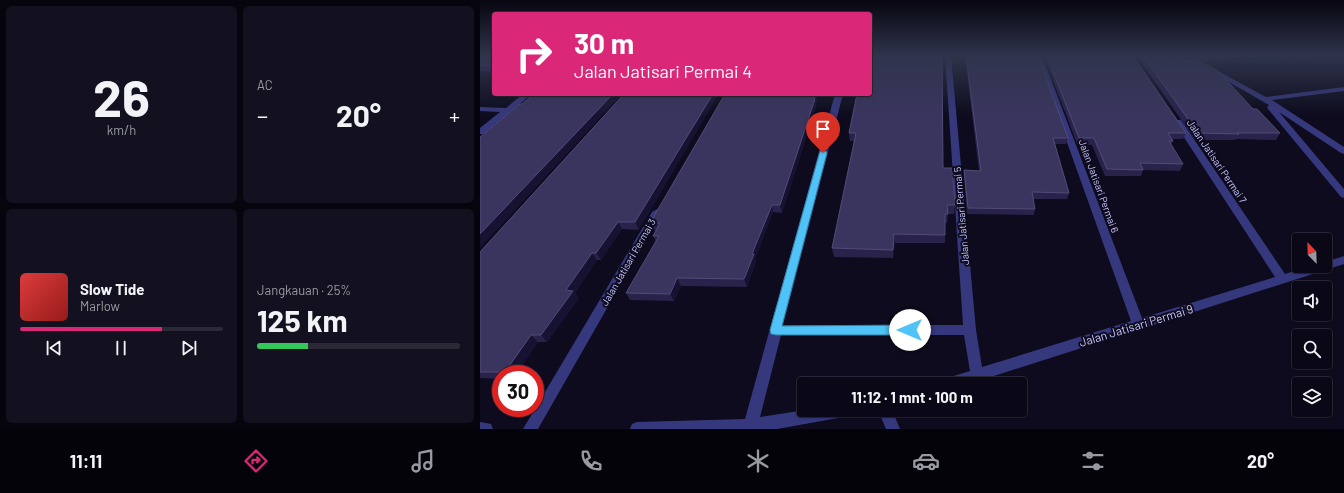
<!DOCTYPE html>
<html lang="id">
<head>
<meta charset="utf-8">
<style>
	:root { --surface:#0a0816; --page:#13111f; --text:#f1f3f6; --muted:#999aa1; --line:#2a2935; --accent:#db2777 }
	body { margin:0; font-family:Barlow,sans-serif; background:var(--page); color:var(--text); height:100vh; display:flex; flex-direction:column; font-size:15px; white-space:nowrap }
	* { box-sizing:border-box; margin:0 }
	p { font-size:13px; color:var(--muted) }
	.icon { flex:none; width:22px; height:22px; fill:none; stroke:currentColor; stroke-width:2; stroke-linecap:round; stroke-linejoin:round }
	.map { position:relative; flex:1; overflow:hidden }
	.drawer { display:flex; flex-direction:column; gap:6px; padding:6px; background:#06040c; width:480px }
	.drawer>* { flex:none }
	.top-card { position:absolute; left:12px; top:12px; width:380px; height:84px; border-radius:4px; box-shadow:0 1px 3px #0004,0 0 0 1px var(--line); background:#db2777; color:#fff; overflow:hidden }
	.needle { width:26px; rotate:337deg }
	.fabs { position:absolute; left:812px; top:233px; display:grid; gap:8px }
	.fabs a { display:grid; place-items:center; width:40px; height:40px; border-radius:4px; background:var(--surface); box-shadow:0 1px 3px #0004,0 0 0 1px var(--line); font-size:20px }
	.speed { position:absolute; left:12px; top:365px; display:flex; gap:8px; font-size:20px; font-weight:700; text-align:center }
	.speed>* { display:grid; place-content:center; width:52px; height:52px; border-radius:50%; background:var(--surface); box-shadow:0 1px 3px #0004,0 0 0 1px var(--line); line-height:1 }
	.speed .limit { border:6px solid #d22; background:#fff; color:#111 }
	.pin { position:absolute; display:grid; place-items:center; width:34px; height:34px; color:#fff; margin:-41px -17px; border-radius:50% 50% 50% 0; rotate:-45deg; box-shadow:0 0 4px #0007 }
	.pin .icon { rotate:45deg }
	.me { position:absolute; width:44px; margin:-22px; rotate:270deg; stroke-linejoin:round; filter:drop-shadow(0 0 3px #0008) }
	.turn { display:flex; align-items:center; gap:14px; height:84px; padding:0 16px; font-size:18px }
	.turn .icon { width:52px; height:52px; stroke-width:2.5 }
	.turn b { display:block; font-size:28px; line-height:34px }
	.big { font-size:30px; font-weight:700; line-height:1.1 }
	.drawer .widget { flex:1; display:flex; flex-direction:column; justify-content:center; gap:6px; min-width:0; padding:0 14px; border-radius:6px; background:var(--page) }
	.drawer .dial { align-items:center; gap:0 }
	.dial b { font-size:52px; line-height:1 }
	.song { display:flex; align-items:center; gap:12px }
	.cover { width:48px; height:48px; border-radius:6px; background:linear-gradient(135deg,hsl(0 70% 55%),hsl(0 70% 35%)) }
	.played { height:4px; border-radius:2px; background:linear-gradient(90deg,var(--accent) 70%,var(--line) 70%) }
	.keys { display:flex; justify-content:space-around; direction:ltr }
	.heat { display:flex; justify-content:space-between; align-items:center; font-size:22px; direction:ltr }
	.charge { height:6px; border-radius:3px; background:linear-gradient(90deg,#34c759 25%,var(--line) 0) }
	.drawer .tiles { flex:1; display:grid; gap:6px; grid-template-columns:repeat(2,1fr) }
	.trip { position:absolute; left:317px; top:377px; width:230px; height:40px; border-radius:4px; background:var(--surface); box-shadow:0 1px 3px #0004,0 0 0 1px var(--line); font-weight:700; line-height:40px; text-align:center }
	.menu { display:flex; height:64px; justify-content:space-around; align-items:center; background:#040309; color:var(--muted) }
	.menu .icon { width:28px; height:28px }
	.menu .current { color:var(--accent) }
	.menu b { font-size:18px; color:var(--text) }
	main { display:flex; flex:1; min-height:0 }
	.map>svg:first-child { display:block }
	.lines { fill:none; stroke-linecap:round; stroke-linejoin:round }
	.stream { fill:#081d39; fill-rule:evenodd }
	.street { fill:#36387d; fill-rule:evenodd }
	.wall { fill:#29234c }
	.shaded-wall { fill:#171231 }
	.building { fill:#3a355f; stroke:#514c78 }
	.route { fill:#4fc3f7; stroke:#337fa1 }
	.labels { text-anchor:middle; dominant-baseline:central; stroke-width:4; stroke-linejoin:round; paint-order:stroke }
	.street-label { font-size:10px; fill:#cac8ff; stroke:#0d0b1d }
	.near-street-label { font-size:12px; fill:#cac8ff; stroke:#0d0b1d }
</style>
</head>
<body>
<main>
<section class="drawer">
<div class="tiles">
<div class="widget dial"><b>26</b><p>km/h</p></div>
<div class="widget"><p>AC</p>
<div class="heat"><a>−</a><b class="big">20°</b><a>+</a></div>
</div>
<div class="widget">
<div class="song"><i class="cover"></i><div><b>Slow Tide</b><p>Marlow</p></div></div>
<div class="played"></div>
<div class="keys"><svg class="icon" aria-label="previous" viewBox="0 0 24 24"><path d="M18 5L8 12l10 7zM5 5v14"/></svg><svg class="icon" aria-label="pause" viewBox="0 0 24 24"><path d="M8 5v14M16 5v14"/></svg><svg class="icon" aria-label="next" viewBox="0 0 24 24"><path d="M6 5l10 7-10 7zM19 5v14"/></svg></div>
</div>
<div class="widget"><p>Jangkauan · 25%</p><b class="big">125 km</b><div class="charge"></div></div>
</div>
</section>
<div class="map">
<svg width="864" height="429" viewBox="0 0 864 429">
	<rect width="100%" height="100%" fill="#0d0b1d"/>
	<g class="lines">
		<path class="stream" d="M 835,56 L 846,56 L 844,57 L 786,64 L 730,60 L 728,59 L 730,58 L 786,62 Z"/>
		<path class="street" d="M 465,56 L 471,56 L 496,330 L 502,367 L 651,321 L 556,56 L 562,56 L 662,318 L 795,277 L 694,122 L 695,120 L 701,120 L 805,274 L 830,266 L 845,266 L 845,262 L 864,256 L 864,264 L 489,384 L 462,384 L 464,379 L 490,371 L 484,335 L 301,335 L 280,417 L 325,410 L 377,410 L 375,415 L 297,429 L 150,429 L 152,424 L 157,422 L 265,419 L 355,94 L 363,94 L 303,325 L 483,325 Z
			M 730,69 L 734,69 L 786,97 L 864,87 L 864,91 L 792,100 L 864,147 L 864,154 L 861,153 L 799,112 L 864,189 L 864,198 L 861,197 L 788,109 L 787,107 L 789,105 L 730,71 Z
			M 43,94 L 52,94 L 3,134 L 0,134 L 0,128 L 20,112 L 0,111 L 0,107 L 26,108 Z
			M 177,209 L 182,212 L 58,429 L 43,429 L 172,212 Z
			M 398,410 L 412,410 L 420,429 L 406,429 Z
			M 0,422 L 11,424 L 13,429 L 0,429 Z"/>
	</g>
	<path class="wall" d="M 0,56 L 14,56 L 14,72 L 0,71 Z
		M 485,56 L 558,56 L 588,138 L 586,144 L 575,144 L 589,193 L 587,199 L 553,199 L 555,209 L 554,215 L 487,214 L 484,177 L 484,170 L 499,171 Z
		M 564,56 L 653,56 L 706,133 L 703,139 L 692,139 L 693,141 L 691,145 L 703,164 L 700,171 L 663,170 L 661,176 L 625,176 L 612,145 L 597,144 Z
		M 662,56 L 673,56 L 773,109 L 800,133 L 796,140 L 756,139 L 755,140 L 715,140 L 660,60 Z
		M 681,56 L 768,56 L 767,57 L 725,60 L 724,63 L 711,60 Z
		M 144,94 L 159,230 L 142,229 L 121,260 L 117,260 L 95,293 L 99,298 L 67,342 L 58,342 L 36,374 L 21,374 L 21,379 L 0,378 L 0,252 Z
		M 338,94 L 336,103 L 336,106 L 302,213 L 293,212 L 275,259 L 276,261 L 267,287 L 201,286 L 194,301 L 150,300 L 146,293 L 176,242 L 173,236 L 176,230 L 173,230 L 170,223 Z
		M 377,94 L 463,168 L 475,205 L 474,214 L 468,214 L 467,223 L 465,222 L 465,243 L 415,243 L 413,258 L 354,257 L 352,248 L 374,141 L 370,141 L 369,133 Z"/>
	<path class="shaded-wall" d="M 14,63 L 14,70 L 11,65 Z
		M 133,94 L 142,94 L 0,248 L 0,234 Z
		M 233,94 L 239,94 L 159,230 L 155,222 Z
		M 336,94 L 338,94 L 336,103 L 336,106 L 302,213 L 300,205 Z
		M 292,205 L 293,212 L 275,259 L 276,261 L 267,287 L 264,279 L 272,254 Z
		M 138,222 L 142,229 L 121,260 L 116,253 Z
		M 414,234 L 415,243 L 413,258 L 413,250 Z
		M 112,253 L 117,260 L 95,293 L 99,298 L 67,342 L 61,335 L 86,290 Z
		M 197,278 L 201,286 L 194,301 L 190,294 Z
		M 51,335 L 58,342 L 36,374 L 28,374 L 25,372 Z"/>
	<path class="building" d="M 0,56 L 14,56 L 14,63 L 11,65 L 0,65 Z
		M 393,56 L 462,56 L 463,168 L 472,168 L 475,205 L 467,205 L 468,214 L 465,214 L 465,235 L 414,234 L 413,250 L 352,248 L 376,133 L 369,133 L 377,94 L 390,94 L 390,61 L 392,61 Z
		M 486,56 L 558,56 L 588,138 L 573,138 L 589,193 L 552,192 L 555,209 L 488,208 L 484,170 L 501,171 Z
		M 567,56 L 653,56 L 706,133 L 688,133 L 693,141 L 689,141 L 703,164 L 660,163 L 663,170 L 627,169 L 614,138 L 599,138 Z
		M 663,56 L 673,56 L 712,61 L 725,64 L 738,71 L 773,109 L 777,109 L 800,133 L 757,133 L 759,134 L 718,133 Z
		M 54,94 L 133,94 L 0,234 L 0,137 L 40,104 L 42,104 Z
		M 144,94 L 233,94 L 155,222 L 138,222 L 116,253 L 112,253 L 86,290 L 93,291 L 61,335 L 51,335 L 25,372 L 0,372 L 0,252 Z
		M 245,94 L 336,94 L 334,99 L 335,99 L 300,205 L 292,205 L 272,254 L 274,254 L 264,279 L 197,278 L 190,294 L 146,293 L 179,236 L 173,236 L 180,223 L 170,223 Z"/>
	<linearGradient id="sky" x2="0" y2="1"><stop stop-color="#070610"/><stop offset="0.48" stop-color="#2f344c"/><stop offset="1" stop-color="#2f344c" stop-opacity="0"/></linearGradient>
	<rect width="864" height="116" fill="url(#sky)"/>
	<path class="route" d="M 340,151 L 346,151 L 347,153 L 302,326 L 430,325 L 434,327 L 436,330 L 434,334 L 430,335 L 296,335 L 291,334 L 290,330 Z"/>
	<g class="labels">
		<g class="street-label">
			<text transform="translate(737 161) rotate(56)">Jalan Jatisari Permai 7</text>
			<text transform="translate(619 186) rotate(70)">Jalan Jatisari Permai 6</text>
			<text transform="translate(481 216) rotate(-95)">Jalan Jatisari Permai 5</text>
			<text transform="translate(148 262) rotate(-60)">Jalan Jatisari Permai 3</text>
		</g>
		<g class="near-street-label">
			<text transform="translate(656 325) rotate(-17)">Jalan Jatisari Permai 9</text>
		</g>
	</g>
</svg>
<div class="fabs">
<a><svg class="needle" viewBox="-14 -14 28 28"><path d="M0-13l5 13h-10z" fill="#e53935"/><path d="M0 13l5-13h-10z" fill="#999aa1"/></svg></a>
<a><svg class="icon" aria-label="sound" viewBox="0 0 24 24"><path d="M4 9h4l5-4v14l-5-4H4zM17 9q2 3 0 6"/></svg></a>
<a><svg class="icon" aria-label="search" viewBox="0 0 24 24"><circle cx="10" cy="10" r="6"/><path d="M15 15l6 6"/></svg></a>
<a><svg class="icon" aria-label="layers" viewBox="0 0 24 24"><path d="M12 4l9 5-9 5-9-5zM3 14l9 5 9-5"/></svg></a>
</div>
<div class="speed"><div class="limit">30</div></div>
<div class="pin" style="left:343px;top:153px;background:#d93025"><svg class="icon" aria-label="arrive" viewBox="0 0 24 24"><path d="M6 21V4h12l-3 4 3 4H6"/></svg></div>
<svg class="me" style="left:430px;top:330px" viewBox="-20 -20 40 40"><circle r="19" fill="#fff"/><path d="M0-13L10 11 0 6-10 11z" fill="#4fc3f7"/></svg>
<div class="trip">11:12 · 1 mnt · 100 m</div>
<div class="top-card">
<div class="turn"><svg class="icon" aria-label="right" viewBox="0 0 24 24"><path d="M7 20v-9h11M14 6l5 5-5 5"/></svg><div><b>30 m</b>Jalan Jatisari Permai 4</div></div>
</div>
</div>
</main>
<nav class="menu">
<b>11:11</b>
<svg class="icon current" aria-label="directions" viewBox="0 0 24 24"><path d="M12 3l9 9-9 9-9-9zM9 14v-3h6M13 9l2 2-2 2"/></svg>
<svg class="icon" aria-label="music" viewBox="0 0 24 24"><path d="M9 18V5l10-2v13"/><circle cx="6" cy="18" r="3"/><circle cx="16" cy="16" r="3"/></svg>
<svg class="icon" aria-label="phone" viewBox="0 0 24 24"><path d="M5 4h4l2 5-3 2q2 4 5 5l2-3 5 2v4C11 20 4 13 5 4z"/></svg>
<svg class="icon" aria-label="climate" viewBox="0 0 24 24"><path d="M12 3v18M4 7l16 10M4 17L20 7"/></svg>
<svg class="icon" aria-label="car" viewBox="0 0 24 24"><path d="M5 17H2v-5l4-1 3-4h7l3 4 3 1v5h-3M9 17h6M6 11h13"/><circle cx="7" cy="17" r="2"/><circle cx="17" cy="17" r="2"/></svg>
<svg class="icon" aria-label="filters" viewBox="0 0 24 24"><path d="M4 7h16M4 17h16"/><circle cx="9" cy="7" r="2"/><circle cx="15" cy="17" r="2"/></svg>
<b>20°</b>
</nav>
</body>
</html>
